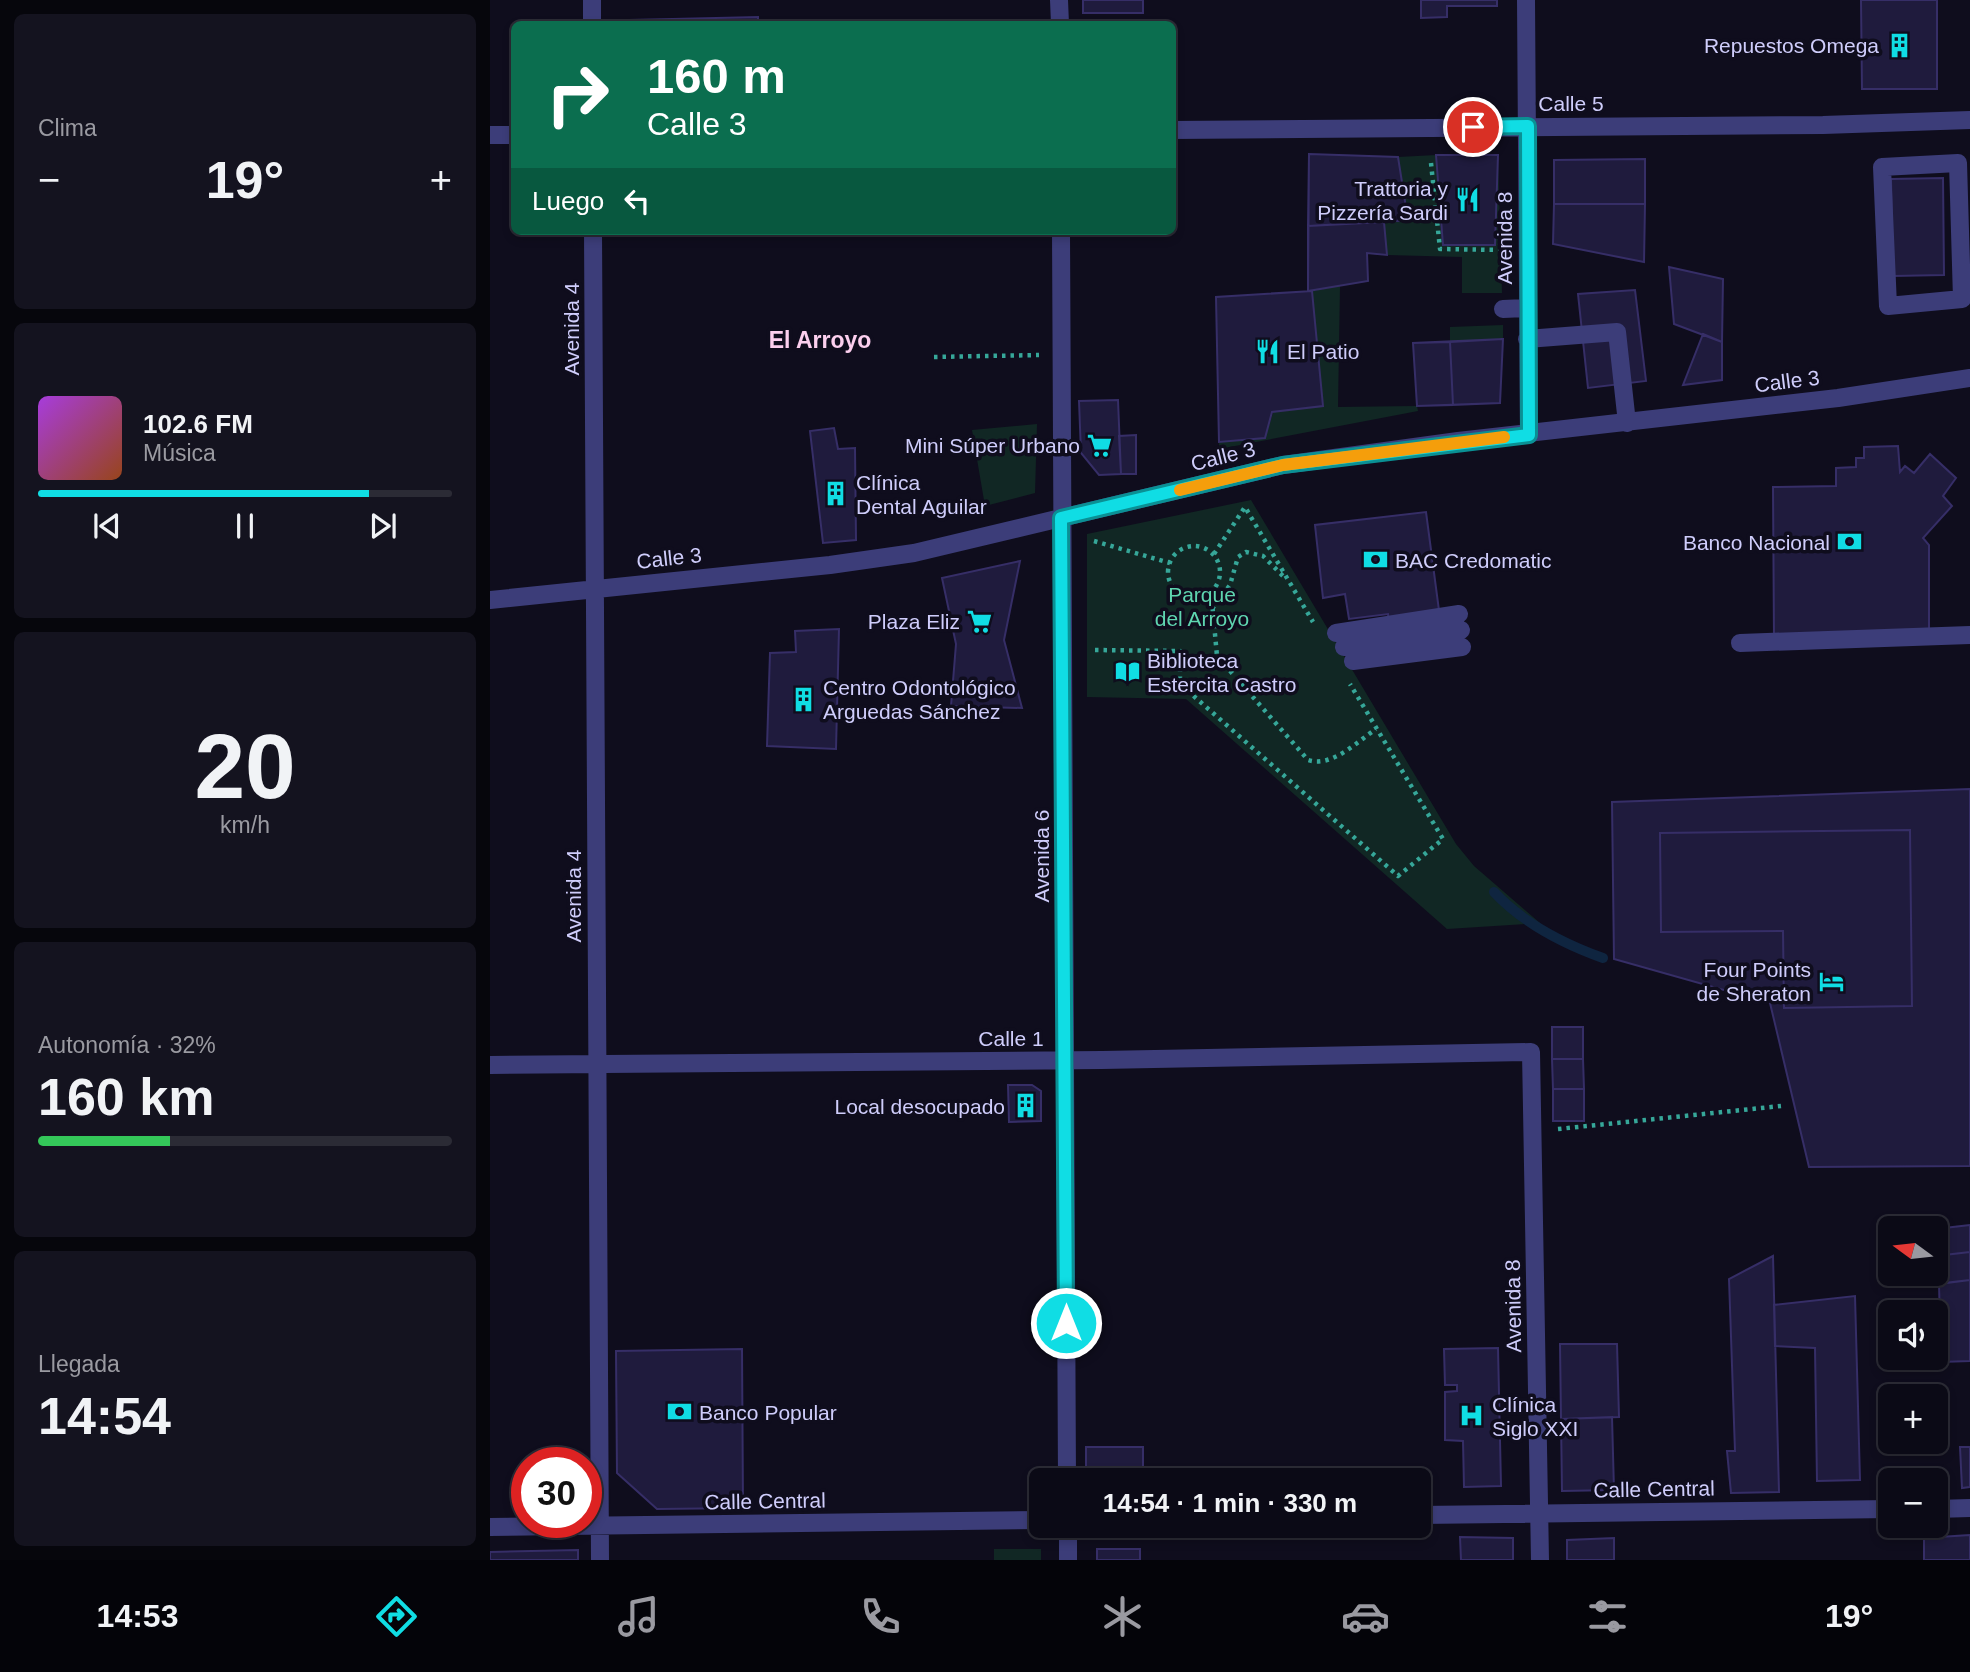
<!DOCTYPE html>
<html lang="es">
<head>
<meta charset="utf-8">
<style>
	:root { --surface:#0b0a16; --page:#14131f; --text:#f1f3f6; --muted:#9a9aa1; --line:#2b2b35; --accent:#10dde4 }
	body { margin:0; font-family:Helvetica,sans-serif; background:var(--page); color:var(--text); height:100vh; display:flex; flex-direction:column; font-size:26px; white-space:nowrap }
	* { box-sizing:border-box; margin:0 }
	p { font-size:23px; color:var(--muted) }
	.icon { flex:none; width:38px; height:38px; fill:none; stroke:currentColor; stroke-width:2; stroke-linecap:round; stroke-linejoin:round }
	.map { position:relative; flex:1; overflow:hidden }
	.panel { display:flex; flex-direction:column; gap:14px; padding:14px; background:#06060c; width:490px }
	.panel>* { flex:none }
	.top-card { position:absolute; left:21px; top:21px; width:665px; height:214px; border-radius:10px; box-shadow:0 4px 10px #0003,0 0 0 2px var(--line); background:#0b6e4f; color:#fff; overflow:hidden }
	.needle { width:46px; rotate:285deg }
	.fabs { position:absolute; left:1388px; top:1216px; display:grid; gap:14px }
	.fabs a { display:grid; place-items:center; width:70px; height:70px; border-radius:10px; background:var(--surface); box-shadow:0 4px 10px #0003,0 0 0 2px var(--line); font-size:35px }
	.speed { position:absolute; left:21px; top:1447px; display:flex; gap:14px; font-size:35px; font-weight:700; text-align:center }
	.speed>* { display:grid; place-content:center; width:91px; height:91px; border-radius:50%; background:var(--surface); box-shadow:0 4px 10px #0003,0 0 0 2px var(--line); line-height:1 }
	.speed .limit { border:10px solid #d22; background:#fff; color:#111 }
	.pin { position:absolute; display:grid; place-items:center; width:60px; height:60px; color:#fff; margin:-30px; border:4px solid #fff; border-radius:50%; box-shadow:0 2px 7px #0007 }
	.me { position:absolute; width:77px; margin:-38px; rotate:0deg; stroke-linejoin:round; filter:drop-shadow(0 0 5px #0008) }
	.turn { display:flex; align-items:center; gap:24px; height:147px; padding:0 21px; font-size:32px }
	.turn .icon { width:91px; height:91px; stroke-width:2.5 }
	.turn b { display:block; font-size:49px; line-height:60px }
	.then { display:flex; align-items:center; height:66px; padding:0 21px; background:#0003; gap:14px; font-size:26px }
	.big { font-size:52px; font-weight:700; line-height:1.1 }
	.panel .widget { flex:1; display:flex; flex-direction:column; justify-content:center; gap:10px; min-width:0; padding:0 24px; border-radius:10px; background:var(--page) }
	.panel .dial { align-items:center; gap:0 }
	.dial b { font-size:91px; line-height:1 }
	.song { display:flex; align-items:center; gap:21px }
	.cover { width:84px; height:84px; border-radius:10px; background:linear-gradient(135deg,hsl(280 70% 55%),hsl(20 70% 35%)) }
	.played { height:7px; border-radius:4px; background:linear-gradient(90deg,var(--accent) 80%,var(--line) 80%) }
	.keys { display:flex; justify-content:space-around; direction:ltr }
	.heat { display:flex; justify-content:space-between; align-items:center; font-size:38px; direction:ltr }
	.charge { height:10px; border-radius:5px; background:linear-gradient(90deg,#34c759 32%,var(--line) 0) }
	.trip { position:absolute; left:539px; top:1468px; width:402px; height:70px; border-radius:10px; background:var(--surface); box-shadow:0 4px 10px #0003,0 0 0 2px var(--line); font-weight:700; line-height:70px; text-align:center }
	.tab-bar { display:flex; height:112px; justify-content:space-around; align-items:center; background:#040409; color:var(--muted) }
	.tab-bar .icon { width:49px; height:49px }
	.tab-bar .active { color:var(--accent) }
	.tab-bar b { font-size:32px; color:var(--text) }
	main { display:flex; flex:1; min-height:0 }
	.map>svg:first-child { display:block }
	.green { fill:#112724 }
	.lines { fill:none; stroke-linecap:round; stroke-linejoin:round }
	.stream { stroke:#0f2540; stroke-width:10 }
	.building { fill:#1f1b3d; stroke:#362e67; stroke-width:2 }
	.path { stroke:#36a799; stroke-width:4.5; stroke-dasharray:3.5 5; stroke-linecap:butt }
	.minor { stroke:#3c3d79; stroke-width:18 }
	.route-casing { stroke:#0a9094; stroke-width:18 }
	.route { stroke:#10dde4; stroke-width:12 }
	.slow { stroke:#f59e0b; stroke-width:12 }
	.labels { text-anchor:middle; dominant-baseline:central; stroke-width:7; stroke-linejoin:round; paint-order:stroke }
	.poi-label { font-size:21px; fill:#cfcdfb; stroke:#0f0d1d; text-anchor:end }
	.street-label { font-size:21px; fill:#cfcdfb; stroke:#0f0d1d }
	.park-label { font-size:21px; fill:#5fd5b0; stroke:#0f0d1d }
	.neighbourhood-label { font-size:23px; font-weight:bold; fill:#fccfee; stroke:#0f0d1d }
</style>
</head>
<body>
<main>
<section class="panel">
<div class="widget"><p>Clima</p>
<div class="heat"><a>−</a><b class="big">19°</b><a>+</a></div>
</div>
<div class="widget">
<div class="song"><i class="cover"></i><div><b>102.6 FM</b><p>Música</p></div></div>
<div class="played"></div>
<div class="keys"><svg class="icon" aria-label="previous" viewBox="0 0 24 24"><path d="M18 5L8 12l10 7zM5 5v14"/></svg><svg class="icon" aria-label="pause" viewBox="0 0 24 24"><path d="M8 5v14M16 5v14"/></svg><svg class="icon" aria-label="next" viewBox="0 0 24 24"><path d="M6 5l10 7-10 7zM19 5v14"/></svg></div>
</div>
<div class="widget dial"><b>20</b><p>km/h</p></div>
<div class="widget"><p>Autonomía · 32%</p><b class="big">160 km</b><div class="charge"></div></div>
<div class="widget"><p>Llegada</p><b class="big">14:54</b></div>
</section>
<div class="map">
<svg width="1480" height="1560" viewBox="0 0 1480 1560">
	<rect width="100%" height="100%" fill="#0f0d1d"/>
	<path class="green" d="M 946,155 L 953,245 L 1004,245 L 1008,155 L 1012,293 L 972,293 L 972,257 L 897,255 L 894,222 L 917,220 L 908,157 Z
		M 850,286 L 848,407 L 927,406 L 928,411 L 729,449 L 729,442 L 775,438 L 822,291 Z
		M 1013,325 L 1013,339 L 960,342 L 960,327 Z
		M 547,424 L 545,493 L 495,506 L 482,430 Z
		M 761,500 L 966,844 L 984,866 L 1050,923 L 957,929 L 696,699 L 597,697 L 597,534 Z
		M 504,1549 L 551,1549 L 551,1560 L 504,1560 Z"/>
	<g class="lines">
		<path class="stream" d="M 1004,892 C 1033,923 1074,944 1113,958"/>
	</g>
	<path class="building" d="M 593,0 L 653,0 L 653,13 L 593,13 Z
		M 931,0 L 1007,0 L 1007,6 L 957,6 L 957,17 L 931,18 Z
		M 1371,0 L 1447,0 L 1447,89 L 1372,89 Z
		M 268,17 L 268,24 L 135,24 L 139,20 Z
		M 819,154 L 908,157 L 918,220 L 894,222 L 897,255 L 877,253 L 878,281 L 818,291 Z
		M 819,154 L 908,157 L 918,220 L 818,226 Z
		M 946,155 L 1008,155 L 1005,245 L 953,245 Z
		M 946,155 L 1008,155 L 1005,245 L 953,245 Z
		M 1155,159 L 1155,204 L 1064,204 L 1064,160 Z
		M 1453,178 L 1454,275 L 1403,276 L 1401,179 Z
		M 1064,204 L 1155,204 L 1154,262 L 1063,244 Z
		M 894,222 L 897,255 L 877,253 L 878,281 L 818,291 L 818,226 Z
		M 1179,267 L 1233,279 L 1232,342 L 1184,324 Z
		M 1145,290 L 1156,381 L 1098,388 L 1088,294 Z
		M 822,291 L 833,406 L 782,412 L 775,438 L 729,442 L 726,297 Z
		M 1213,334 L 1232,342 L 1232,380 L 1193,385 Z
		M 1013,339 L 1010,403 L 927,406 L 923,343 Z
		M 1013,339 L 1010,403 L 963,405 L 960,342 Z
		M 960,342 L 963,405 L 927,406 L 923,343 Z
		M 628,400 L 631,474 L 609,475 L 591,453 L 589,401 Z
		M 344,428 L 348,449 L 365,448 L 366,540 L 333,543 L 320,431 Z
		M 646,435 L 646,474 L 631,474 L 629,436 Z
		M 1408,446 L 1410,472 L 1415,466 L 1424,473 L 1440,454 L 1466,478 L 1453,496 L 1462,506 L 1433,538 L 1439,545 L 1439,631 L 1284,639 L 1283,487 L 1346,486 L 1346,468 L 1366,467 L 1366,458 L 1374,458 L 1374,447 Z
		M 936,512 L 955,656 L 903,663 L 898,614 L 859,619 L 855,594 L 833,598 L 825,525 Z
		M 530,561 L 514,640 L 532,708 L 461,706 L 466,644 L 452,578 Z
		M 349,629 L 346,749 L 277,746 L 280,653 L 306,652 L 305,631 Z
		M 1480,789 L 1480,1166 L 1319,1167 L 1280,1003 L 1124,959 L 1122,802 Z
		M 1420,830 L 1422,1006 L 1294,1008 L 1293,931 L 1171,932 L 1170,833 Z
		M 1062,1027 L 1093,1027 L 1093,1059 L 1062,1059 Z
		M 1062,1059 L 1093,1059 L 1094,1089 L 1063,1089 Z
		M 518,1085 L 542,1085 L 551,1091 L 551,1121 L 519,1122 Z
		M 1063,1089 L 1094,1089 L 1094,1121 L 1063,1121 Z
		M 1480,1225 L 1480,1252 L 1446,1256 L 1446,1229 Z
		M 1480,1252 L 1480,1280 L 1419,1287 L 1418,1274 L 1446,1274 L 1446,1256 Z
		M 1283,1256 L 1289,1492 L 1241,1493 L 1237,1451 L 1245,1451 L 1239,1279 Z
		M 1480,1280 L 1480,1361 L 1451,1362 L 1449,1284 Z
		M 1365,1296 L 1370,1480 L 1327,1481 L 1325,1348 L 1285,1346 L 1284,1305 Z
		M 1070,1344 L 1127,1344 L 1129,1417 L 1071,1419 Z
		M 1008,1348 L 1011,1486 L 974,1487 L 973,1441 L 955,1440 L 955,1392 L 967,1391 L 967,1385 L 955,1385 L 954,1349 Z
		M 252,1349 L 253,1508 L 167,1509 L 127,1473 L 126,1351 Z
		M 1122,1417 L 1124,1490 L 1072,1491 L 1071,1419 Z
		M 596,1447 L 653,1447 L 653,1480 L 596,1480 Z
		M 1470,1447 L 1480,1447 L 1480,1487 L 1472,1488 Z
		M 36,1471 L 37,1507 L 33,1507 Z
		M 1480,1535 L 1480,1560 L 1434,1560 L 1434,1538 Z
		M 970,1537 L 1023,1538 L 1023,1560 L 971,1560 Z
		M 1124,1538 L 1124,1560 L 1077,1560 L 1077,1540 Z
		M 607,1549 L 650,1549 L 650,1560 L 607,1560 Z
		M 88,1550 L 88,1560 L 0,1560 L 0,1552 Z"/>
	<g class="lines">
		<path class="path" d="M 941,163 L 950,249 L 1011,250
			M 444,357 L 549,355
			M 604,541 L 680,563
			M678 572a26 26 0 1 1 52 0a26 26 0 1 1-52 0Z
			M 724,554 L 755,507 L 823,622
			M 721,591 L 727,656 L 818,760 C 842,768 868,741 886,729
			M 722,609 L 740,585 L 748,557 L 756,552 L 773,556 L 794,577
			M 605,650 L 690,651 L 690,684 L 908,876 L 953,839 L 860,684
			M 1068,1129 L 1291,1106"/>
		<path class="minor" d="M 102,0 L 102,24
			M 569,0 L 570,24
			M 1036,0 L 1039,435
			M 682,130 L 1333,125 L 1480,120
			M 0,135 L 24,135
			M 1468,163 L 1472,299 L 1398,306 L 1392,167 Z
			M 103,231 L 110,1560
			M 571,231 L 577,1480
			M 1013,309 L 1037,308
			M 1037,339 L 1127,332 L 1137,423
			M 0,600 L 340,565 L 424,553 L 793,465 L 968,441 L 1348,398 L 1480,378
			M 846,633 L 969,614
			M 1250,643 L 1480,635
			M 854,647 L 971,630
			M 863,661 L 972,647
			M 0,1065 L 612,1060 L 1041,1052 L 1050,1560
			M 1446,1509 L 1480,1508
			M 929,1515 L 1400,1509
			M 578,1526 L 578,1560
			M 0,1527 L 551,1520"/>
	</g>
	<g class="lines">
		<defs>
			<path id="route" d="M 576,1323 L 571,518 L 793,465 L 1039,435 L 1038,126 L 983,127"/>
		</defs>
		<use href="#route" class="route-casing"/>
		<use href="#route" class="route"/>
		<path class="slow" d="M 690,490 L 793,465 L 1014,437"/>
	</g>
	<defs>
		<symbol id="building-bare" viewBox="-9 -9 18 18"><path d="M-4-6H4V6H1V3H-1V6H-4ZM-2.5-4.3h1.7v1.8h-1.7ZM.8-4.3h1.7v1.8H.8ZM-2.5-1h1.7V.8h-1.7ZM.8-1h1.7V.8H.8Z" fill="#10dde4" stroke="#0f0d1d" stroke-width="2.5" paint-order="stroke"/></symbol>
		<symbol id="restaurant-bare" viewBox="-9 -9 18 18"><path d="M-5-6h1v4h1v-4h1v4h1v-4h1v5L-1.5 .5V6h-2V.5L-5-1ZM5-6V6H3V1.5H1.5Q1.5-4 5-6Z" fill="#10dde4" stroke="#0f0d1d" stroke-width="2.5" paint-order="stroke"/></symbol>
		<symbol id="supermarket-bare" viewBox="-9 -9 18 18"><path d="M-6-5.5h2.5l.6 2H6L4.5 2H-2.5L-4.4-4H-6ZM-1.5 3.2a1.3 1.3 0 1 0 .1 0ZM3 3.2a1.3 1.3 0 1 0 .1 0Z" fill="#10dde4" stroke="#0f0d1d" stroke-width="2.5" paint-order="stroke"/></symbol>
		<symbol id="bank-bare" viewBox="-9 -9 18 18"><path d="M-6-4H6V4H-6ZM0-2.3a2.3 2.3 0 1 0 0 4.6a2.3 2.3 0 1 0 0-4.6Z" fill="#10dde4" stroke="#0f0d1d" stroke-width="2.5" paint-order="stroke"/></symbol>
		<symbol id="library-bare" viewBox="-9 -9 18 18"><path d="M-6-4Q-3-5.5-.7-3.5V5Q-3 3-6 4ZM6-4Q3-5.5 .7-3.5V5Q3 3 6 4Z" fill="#10dde4" stroke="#0f0d1d" stroke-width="2.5" paint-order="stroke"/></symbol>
		<symbol id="hotel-bare" viewBox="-9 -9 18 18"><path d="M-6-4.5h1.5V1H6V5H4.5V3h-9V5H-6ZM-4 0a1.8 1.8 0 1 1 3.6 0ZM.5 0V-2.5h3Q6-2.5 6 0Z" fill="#10dde4" stroke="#0f0d1d" stroke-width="2.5" paint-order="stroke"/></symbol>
		<symbol id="hospital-bare" viewBox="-9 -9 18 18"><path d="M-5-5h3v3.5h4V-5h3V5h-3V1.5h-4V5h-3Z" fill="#10dde4" stroke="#0f0d1d" stroke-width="2.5" paint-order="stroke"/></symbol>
	</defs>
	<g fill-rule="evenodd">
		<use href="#building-bare" x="1392" y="28" width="35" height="35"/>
		<use href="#restaurant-bare" x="960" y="182" width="35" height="35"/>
		<use href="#restaurant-bare" x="760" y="334" width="35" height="35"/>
		<use href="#supermarket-bare" x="592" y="428" width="35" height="35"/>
		<use href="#building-bare" x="328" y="476" width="35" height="35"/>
		<use href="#bank-bare" x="1342" y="524" width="35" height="35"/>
		<use href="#bank-bare" x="868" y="542" width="35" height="35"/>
		<use href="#supermarket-bare" x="472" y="604" width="35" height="35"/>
		<use href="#library-bare" x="620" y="654" width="35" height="35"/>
		<use href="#building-bare" x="296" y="682" width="35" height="35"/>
		<use href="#hotel-bare" x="1324" y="964" width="35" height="35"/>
		<use href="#building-bare" x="518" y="1088" width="35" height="35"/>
		<use href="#bank-bare" x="172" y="1394" width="35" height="35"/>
		<use href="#hospital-bare" x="964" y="1398" width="35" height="35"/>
	</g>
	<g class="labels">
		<g class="poi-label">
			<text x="1389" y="45">Repuestos Omega</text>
			<text x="958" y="188">Trattoria y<tspan x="958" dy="24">Pizzería Sardi</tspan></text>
			<text x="797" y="351" text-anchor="start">El Patio</text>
			<text x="590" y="445">Mini Súper Urbano</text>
			<text x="366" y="482" text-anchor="start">Clínica<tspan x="366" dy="24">Dental Aguilar</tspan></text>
			<text x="1340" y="542">Banco Nacional</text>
			<text x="905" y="560" text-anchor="start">BAC Credomatic</text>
			<text x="470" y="621">Plaza Eliz</text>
			<text x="657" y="660" text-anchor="start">Biblioteca<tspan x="657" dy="24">Estercita Castro</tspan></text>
			<text x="333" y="687" text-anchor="start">Centro Odontológico<tspan x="333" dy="24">Arguedas Sánchez</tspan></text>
			<text x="1321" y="969">Four Points<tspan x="1321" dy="24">de Sheraton</tspan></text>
			<text x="515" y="1106">Local desocupado</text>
			<text x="1002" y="1404" text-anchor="start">Clínica<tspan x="1002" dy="24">Siglo XXI</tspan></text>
			<text x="209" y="1412" text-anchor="start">Banco Popular</text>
		</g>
		<g class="street-label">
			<text x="1081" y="103">Calle 5</text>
			<text transform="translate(1014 238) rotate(-90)">Avenida 8</text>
			<text transform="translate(81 329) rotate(-90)">Avenida 4</text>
			<text transform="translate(1297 381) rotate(-7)">Calle 3</text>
			<text transform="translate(733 456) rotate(-14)">Calle 3</text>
			<text transform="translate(179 558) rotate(-6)">Calle 3</text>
			<text transform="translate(551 856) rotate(-90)">Avenida 6</text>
			<text transform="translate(83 896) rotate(-90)">Avenida 4</text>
			<text x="521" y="1038">Calle 1</text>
			<text transform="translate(1023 1306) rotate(-91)">Avenida 8</text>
			<text transform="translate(1164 1489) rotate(-1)">Calle Central</text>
			<text transform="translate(275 1501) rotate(-1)">Calle Central</text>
		</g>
		<g class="park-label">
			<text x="712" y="594">Parque<tspan x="712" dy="24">del Arroyo</tspan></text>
		</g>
		<g class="neighbourhood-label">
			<text x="330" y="340">El Arroyo</text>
		</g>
	</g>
</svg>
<div class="fabs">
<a><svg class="needle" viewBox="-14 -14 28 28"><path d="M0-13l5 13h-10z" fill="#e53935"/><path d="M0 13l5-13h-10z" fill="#9a9aa1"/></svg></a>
<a><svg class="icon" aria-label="sound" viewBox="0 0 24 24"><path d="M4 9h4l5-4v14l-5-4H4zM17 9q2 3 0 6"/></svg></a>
<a>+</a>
<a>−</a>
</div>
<div class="speed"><div class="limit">30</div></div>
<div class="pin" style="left:983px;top:127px;background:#d93025"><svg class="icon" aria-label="arrive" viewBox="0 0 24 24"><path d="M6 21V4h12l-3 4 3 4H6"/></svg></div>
<svg class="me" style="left:576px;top:1323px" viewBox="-20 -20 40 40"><circle r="17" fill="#10dde4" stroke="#fff" stroke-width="3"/><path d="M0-11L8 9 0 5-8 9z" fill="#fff"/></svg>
<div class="trip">14:54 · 1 min · 330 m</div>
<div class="top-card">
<div class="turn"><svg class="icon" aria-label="right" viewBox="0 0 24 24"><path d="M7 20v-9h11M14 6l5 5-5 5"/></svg><div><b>160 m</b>Calle 3</div></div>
<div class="then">Luego<svg class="icon" aria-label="left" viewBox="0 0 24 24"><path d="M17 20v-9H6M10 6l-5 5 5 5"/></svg></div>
</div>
</div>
</main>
<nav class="tab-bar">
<b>14:53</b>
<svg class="icon active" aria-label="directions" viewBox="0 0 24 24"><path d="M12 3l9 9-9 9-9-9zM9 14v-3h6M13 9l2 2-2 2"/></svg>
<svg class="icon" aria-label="music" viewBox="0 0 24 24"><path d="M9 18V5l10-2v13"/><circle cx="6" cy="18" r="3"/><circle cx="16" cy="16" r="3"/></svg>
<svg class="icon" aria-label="phone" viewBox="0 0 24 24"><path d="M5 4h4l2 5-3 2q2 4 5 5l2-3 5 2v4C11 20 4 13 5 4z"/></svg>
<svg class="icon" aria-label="climate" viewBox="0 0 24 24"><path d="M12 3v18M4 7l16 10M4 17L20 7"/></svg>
<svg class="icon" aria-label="car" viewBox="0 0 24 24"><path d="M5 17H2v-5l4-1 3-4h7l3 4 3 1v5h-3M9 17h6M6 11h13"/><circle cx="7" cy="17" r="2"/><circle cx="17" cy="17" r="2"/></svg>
<svg class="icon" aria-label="filters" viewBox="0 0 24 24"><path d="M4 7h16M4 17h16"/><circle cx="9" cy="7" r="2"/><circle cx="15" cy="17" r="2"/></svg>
<b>19°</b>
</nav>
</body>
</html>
